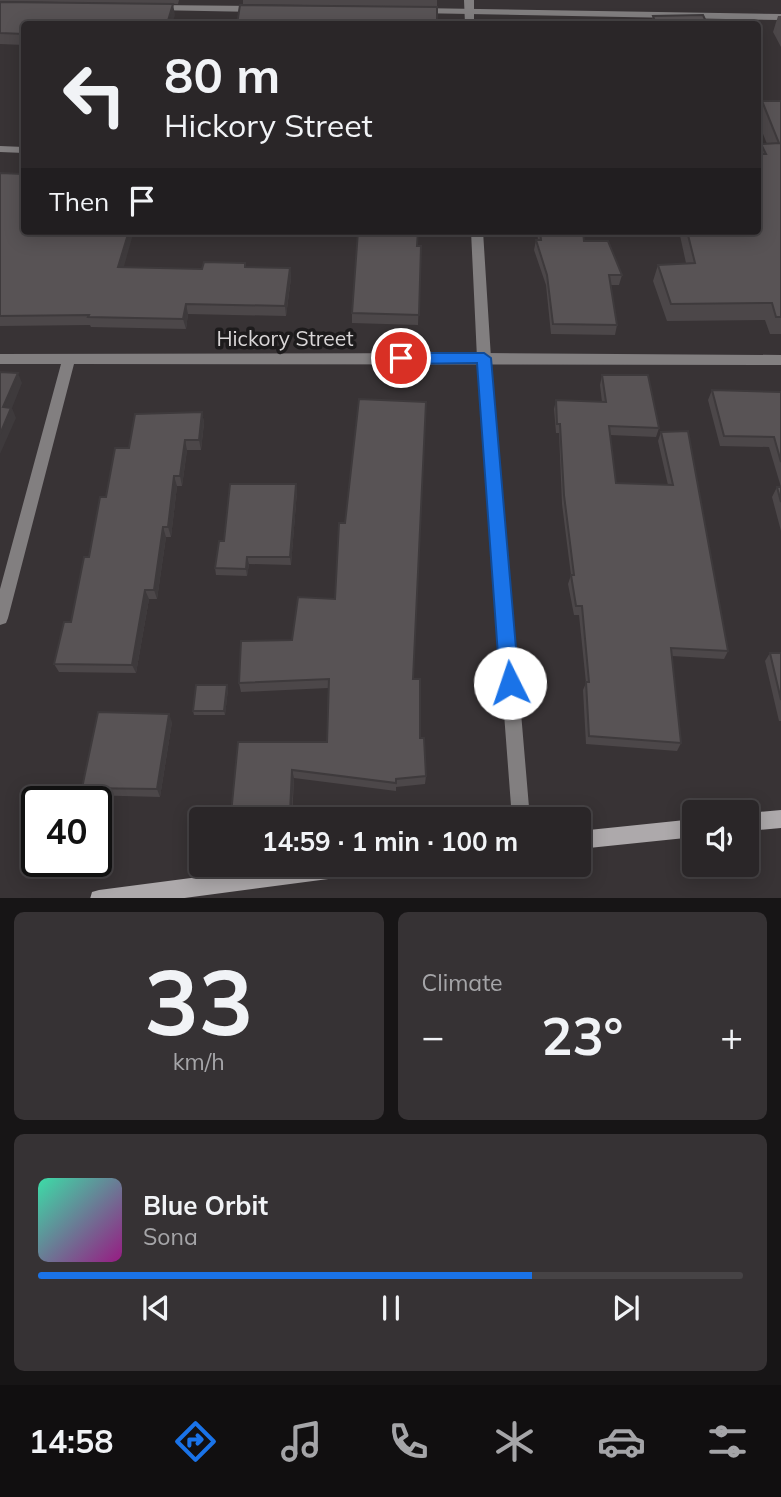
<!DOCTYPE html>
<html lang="en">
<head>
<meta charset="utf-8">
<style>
	:root { --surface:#2a2628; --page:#363234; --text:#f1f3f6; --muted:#a5a5a8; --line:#464345; --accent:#1a73e8 }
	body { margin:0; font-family:Mulish,sans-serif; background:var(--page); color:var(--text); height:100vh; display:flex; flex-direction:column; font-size:26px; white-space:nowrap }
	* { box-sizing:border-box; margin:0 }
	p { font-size:23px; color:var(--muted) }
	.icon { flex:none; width:38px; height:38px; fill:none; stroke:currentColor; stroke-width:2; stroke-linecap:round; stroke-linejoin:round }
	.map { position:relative; height:898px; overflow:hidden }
	.panel { display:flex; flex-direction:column; gap:14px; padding:14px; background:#171516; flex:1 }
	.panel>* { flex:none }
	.banner { position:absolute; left:21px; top:21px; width:740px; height:214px; border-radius:7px; box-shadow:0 4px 18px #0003,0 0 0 2px var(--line); background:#2a2628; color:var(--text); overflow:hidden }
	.fabs { position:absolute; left:682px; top:800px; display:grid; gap:14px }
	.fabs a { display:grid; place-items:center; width:77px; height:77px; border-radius:7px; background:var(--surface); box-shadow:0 4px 18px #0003,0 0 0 2px var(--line); font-size:35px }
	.speed { position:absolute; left:21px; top:786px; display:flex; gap:14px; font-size:35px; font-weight:700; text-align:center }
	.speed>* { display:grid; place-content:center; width:91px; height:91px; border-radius:50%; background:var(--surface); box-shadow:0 4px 18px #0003,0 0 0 2px var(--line); line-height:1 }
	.speed .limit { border:4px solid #111; border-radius:10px; background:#fff; color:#111 }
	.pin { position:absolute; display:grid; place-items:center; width:60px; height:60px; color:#fff; margin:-30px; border:4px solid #fff; border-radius:50%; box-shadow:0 2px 7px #0007 }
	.me { position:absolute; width:77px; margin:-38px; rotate:356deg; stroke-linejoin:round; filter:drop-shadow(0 0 5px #0008) }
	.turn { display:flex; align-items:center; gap:24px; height:147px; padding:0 28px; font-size:32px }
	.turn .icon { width:91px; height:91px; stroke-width:2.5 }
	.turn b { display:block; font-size:49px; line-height:60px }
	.then { display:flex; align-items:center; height:66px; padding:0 28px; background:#0003; gap:14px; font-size:26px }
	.big { font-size:52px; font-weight:700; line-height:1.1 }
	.panel .card { flex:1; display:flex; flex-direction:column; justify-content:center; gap:10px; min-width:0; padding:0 24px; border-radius:10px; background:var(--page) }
	.panel .dial { align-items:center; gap:0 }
	.dial b { font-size:91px; line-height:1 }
	.song { display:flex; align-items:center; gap:21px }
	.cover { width:84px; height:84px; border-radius:10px; background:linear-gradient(135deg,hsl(160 70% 55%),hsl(310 70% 35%)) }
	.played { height:7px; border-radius:4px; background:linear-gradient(90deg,var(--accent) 70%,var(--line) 70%) }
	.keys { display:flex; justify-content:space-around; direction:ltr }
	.heat { display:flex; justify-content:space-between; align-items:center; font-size:38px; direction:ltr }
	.panel .tiles { flex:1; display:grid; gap:14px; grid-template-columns:1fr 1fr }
	.card:last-child { grid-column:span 2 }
	.trip { position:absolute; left:189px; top:807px; width:402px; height:70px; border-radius:7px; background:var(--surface); box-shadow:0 4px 18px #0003,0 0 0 2px var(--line); font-weight:700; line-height:70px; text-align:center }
	.dock { display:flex; height:112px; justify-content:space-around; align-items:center; background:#110f10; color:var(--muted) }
	.dock .icon { width:49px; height:49px }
	.dock .current { color:var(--accent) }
	.dock b { font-size:32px; color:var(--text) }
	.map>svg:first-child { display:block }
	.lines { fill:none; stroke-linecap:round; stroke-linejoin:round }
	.service { fill:#827f80; fill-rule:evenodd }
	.minor { fill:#827f80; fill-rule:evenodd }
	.tertiary { fill:#827f80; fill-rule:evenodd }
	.secondary { fill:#ada9ab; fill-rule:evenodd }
	.wall { fill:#4c4749 }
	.shaded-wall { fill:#3e3a3c }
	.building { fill:#585355; stroke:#3e3a3c; stroke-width:2 }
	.route { fill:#1a73e8; stroke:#114b97; stroke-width:2 }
	.labels { text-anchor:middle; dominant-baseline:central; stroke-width:7; stroke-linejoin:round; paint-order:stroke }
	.street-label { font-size:21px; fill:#d9d6d7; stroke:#1d1b1c }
</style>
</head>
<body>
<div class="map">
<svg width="781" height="899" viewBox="0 0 781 899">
	<rect width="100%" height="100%" fill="#383335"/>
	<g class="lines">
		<path class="service" d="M 729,15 L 735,15 L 738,24 L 730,24 Z"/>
		<path class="minor" d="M 155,5 L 258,6 L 263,9 L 258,12 L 152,10 L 152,6 Z
			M 418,8 L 781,14 L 781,20 L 415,13 L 413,11 Z
			M 484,353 L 781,355 L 781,365 L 74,364 L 8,618 L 6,623 L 0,625 L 0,589 L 61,364 L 0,364 L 0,354 Z"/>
		<path class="tertiary" d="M 464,0 L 474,0 L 474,24 L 465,24 Z
			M 0,146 L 24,147 L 24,153 L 0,152 Z
			M 471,231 L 483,231 L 491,358 L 530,819 L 512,819 L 477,358 Z"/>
		<path class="secondary" d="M 781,810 L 781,828 L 747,831 L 747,813 Z
			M 695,819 L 695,837 L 579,849 L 579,831 Z
			M 297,864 L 383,864 L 381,871 L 374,873 L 177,899 L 90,899 L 92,892 L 99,890 Z"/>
	</g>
	<path class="wall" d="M 0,0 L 179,0 L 178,4 L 0,1 Z
		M 243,0 L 437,0 L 437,7 L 243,4 Z
		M 0,2 L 175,15 L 24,24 L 24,45 L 0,44 Z
		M 653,16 L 707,24 L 651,24 Z
		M 778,16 L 781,16 L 781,47 L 773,32 Z
		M 762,101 L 781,101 L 781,334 L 770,334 L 765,320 L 667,321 L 653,281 L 658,265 L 686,263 L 679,231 L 758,231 L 758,154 L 761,144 L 767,144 L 758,121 L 758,114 Z
		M 0,173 L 124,267 L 202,269 L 245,263 L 246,267 L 290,268 L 291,278 L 286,316 L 188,314 L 186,329 L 91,327 L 90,325 L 0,326 Z
		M 537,231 L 583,231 L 584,241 L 622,275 L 619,285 L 611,285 L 617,325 L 615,335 L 551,334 L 546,285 L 534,250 L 536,240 L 538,240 Z
		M 417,246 L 421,246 L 418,325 L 352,323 L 352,313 Z
		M 602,375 L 659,428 L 656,437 L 610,435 L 616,483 L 668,485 L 658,441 L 661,432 L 728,651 L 724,659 L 672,656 L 681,743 L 677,751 L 586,744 L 583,690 L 586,683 L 579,615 L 574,615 L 568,584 L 571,575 L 562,504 L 559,433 L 556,433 L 554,409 L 556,400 L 602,402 L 600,385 Z
		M 712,390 L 781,392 L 781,531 L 772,497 L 777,487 L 781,487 L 769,447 L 720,446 L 708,400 Z
		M 202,412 L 204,423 L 201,450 L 187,450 L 182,486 L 177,486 L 171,537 L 166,537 L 157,599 L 149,599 L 136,673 L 59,672 L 54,664 L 71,622 L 106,497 L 129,448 Z
		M 296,484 L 297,491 L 291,565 L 249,564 L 247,576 L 216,575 L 215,568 L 224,541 Z
		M 241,641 L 413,679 L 420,738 L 426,776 L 425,784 L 396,787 L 396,791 L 294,778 L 292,819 L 233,819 L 231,814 L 327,742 L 328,688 L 241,692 L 239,683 Z
		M 770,653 L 781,653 L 781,721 L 779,721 L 765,661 Z
		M 227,685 L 228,689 L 225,715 L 194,715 L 193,711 Z
		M 172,722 L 160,797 L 87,795 L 82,788 Z"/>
	<path class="shaded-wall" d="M 173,4 L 175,15 L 172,24 L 167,24 Z
		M 129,231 L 134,231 L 121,277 L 118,267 Z
		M 290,268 L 291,278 L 286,316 L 285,306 Z
		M 186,304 L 188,314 L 186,329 L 183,319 Z
		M 18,373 L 22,383 L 12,408 L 16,418 L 0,454 L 0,434 L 3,407 Z
		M 202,412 L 204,423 L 201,450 L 199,440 Z
		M 185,440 L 187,450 L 182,486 L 180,476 Z
		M 174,476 L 177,486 L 171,537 L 168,527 Z
		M 296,484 L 297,491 L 291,565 L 290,557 Z
		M 163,527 L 166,537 L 157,599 L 154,590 Z
		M 247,557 L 249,564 L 247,576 L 246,569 Z
		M 145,590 L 149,599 L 136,673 L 132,665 Z
		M 227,685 L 228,689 L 225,715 L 224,711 Z
		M 169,714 L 172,722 L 160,797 L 157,789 Z
		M 292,770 L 294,778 L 291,819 L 290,813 Z"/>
	<path class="building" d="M 0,2 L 173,4 L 167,24 L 24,24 L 24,34 L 0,33 Z
		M 240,5 L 437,7 L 437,24 L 237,24 Z
		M 703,15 L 707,24 L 656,24 L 653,16 Z
		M 762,101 L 781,101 L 781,317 L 776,317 L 772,303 L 671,304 L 658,265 L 695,263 L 687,231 L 758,231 L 758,154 L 766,154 L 761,144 L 779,143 Z
		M 0,173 L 24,174 L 24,231 L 129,231 L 118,267 L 202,269 L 204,262 L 245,263 L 245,267 L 290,268 L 285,306 L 186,304 L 183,319 L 88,317 L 89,315 L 0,316 Z
		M 358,231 L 418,231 L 417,246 L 421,246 L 419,315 L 352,313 Z
		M 540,231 L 583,231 L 584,241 L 608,241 L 622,275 L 609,275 L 617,325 L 553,324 L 547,275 L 536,240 L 541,240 Z
		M 0,372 L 18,373 L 3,407 L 11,408 L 0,434 Z
		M 602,375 L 648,375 L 659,428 L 609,426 L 616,483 L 673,485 L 661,432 L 688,431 L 728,651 L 671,648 L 681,743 L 589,736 L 586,682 L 589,682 L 582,606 L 576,606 L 571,575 L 574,575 L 564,495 L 560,424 L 557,424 L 556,400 L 606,402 Z
		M 712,390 L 781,392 L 781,462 L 774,437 L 724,436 Z
		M 359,399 L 426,402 L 413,679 L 420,679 L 420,738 L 424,738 L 426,776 L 396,779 L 396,783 L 292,770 L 290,813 L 231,814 L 238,742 L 327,742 L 329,679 L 239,683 L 241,641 L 292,640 L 298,597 L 335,599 L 339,523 L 345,523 Z
		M 202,412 L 199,440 L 185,440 L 180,476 L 174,476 L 168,527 L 163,527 L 154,590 L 145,590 L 132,665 L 54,664 L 64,622 L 71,622 L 84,557 L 89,557 L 100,497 L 106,497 L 115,448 L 129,448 L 135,414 Z
		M 230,484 L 296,484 L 290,557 L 247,557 L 246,569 L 215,568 L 219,541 L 224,541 Z
		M 777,487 L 781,487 L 781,502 Z
		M 770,653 L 781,653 L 781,700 Z
		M 196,685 L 227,685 L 224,711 L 193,711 Z
		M 98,712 L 169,714 L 157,789 L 82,788 Z"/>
	<path class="route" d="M 401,353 L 484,353 L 491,358 L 519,683 L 516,689 L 510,692 L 503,689 L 500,683 L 477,363 L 401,364 L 393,358 Z"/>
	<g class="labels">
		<g class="street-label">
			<text x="285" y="338">Hickory Street</text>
		</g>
	</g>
</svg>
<div class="fabs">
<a><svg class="icon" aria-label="sound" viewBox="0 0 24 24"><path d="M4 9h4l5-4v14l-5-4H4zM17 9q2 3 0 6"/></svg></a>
</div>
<div class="speed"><div class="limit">40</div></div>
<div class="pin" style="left:401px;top:358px;background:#d93025"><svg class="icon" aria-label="arrive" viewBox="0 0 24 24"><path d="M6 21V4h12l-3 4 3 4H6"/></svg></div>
<svg class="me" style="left:510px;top:683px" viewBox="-20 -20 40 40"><circle r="19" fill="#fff"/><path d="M0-13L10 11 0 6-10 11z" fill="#1a73e8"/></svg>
<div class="trip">14:59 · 1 min · 100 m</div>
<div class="banner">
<div class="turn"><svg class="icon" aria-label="left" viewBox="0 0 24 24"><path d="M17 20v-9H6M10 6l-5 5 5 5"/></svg><div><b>80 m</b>Hickory Street</div></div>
<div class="then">Then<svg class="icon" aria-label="arrive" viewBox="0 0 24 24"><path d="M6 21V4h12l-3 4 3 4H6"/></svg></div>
</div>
</div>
<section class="panel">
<div class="tiles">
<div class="card dial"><b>33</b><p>km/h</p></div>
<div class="card"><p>Climate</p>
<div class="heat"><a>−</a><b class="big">23°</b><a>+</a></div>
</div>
<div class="card">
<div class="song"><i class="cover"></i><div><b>Blue Orbit</b><p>Sona</p></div></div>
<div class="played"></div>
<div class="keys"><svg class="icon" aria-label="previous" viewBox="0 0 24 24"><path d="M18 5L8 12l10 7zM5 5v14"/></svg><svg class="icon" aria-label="pause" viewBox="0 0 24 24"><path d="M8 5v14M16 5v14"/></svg><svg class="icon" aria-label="next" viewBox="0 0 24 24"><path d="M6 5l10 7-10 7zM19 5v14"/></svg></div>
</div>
</div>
</section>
<nav class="dock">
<b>14:58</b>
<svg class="icon current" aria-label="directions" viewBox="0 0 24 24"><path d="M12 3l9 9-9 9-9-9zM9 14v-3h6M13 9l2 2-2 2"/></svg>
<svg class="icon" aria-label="music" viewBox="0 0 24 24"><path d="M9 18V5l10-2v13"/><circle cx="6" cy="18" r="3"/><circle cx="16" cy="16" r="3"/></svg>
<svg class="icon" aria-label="phone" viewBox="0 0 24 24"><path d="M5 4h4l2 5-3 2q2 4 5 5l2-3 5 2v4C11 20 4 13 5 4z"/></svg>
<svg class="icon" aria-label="climate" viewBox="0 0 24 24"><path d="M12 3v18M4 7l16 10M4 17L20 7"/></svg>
<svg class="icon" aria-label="car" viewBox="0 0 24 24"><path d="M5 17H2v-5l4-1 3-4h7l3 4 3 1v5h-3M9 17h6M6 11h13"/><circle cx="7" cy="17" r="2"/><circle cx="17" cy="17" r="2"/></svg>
<svg class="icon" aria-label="filters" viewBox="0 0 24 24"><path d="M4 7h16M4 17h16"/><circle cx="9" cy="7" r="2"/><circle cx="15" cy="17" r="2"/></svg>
</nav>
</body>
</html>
